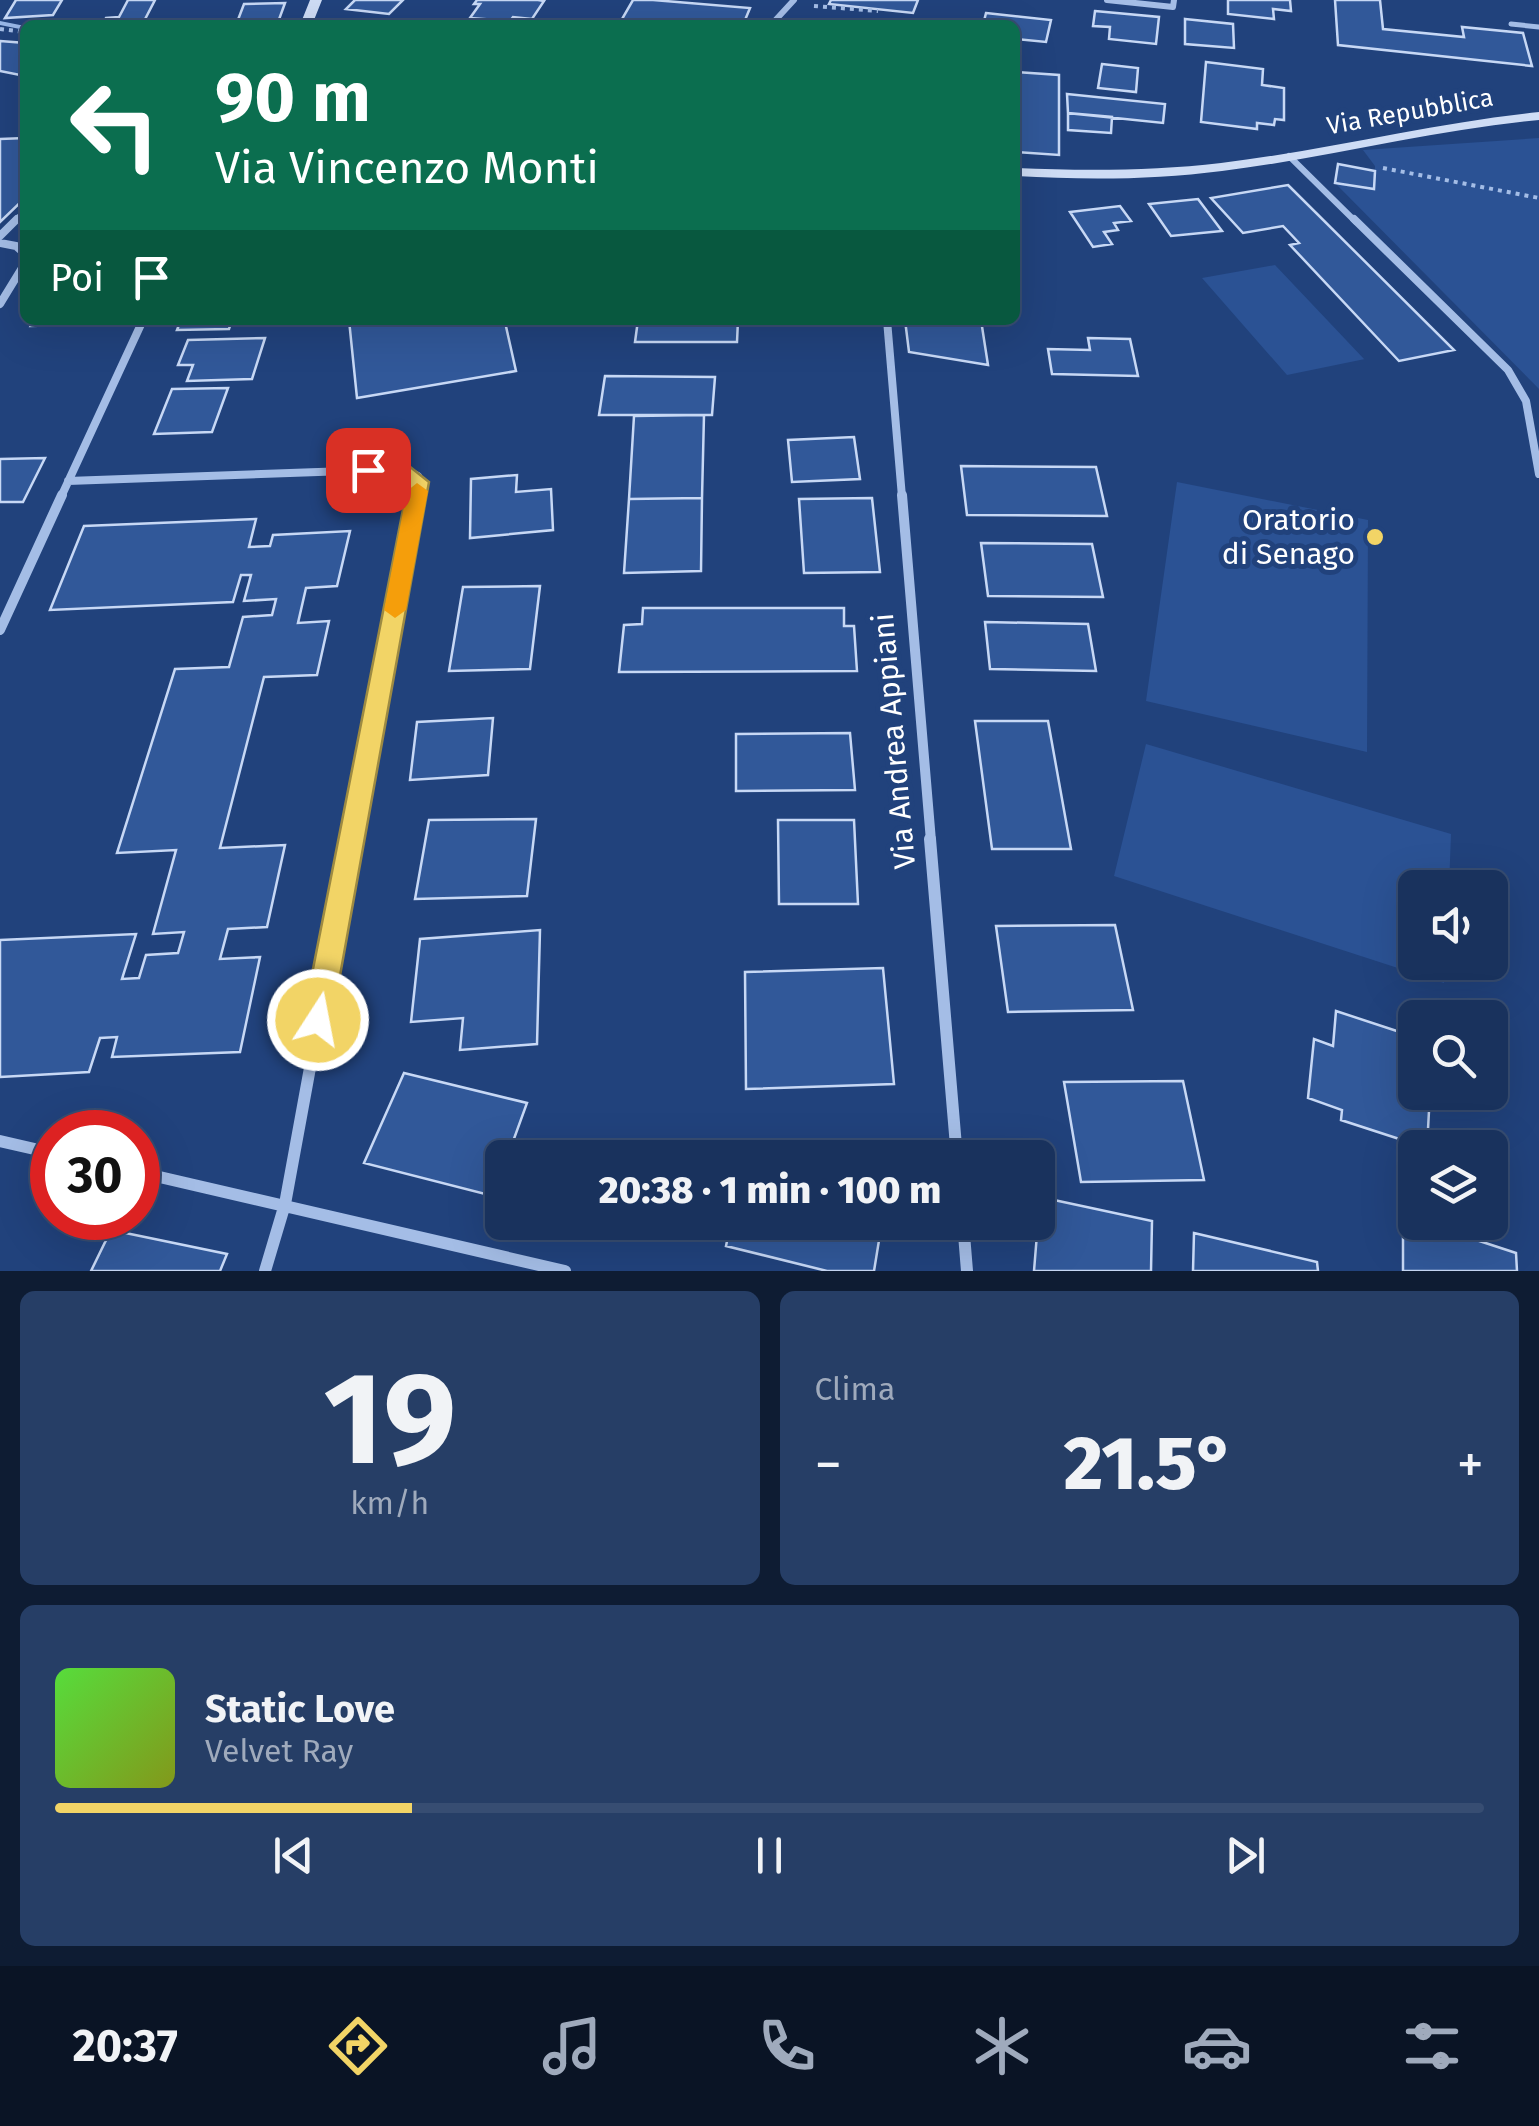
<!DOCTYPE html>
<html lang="it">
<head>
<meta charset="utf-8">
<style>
	:root { --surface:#19325d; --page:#263e66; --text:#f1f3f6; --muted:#9faabc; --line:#374d72; --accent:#f2d466 }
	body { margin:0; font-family:"Fira Sans",sans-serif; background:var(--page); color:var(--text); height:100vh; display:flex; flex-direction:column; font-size:38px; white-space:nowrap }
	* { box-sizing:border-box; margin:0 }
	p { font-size:32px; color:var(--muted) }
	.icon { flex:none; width:55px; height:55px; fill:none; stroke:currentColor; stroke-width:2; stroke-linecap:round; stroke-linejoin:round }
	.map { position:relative; height:1271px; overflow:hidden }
	.details { display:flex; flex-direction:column; gap:20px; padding:20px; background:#0e1c33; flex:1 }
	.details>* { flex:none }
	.guide { position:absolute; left:20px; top:20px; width:1000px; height:305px; border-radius:15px; box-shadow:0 10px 40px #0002,0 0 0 2px var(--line); background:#0b6e4f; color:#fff; overflow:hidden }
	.controls { position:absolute; left:1398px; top:870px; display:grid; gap:20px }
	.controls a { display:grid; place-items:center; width:110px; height:110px; border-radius:15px; background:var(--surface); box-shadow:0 10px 40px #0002,0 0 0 2px var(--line); font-size:50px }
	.speed { position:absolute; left:30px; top:1110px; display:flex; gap:20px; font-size:50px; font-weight:700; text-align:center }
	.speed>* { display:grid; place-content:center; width:130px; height:130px; border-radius:50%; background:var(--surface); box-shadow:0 10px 40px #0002,0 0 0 2px var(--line); line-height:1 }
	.speed .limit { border:15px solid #d22; background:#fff; color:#111 }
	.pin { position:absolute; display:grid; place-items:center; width:85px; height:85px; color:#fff; margin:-42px; border-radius:20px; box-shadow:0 5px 15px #0006 }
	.me { position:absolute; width:110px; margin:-55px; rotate:11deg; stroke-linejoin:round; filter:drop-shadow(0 0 8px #0008) }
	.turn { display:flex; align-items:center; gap:35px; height:210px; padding:0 30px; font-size:45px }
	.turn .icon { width:130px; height:130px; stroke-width:2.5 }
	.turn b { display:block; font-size:70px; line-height:85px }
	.then { display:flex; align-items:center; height:95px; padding:0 30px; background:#0003; gap:20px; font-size:38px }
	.big { font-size:75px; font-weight:800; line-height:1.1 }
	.details .widget { flex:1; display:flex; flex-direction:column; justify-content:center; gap:15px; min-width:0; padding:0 35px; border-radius:15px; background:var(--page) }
	.details .dial { align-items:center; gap:0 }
	.dial b { font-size:130px; line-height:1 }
	.song { display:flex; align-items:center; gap:30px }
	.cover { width:120px; height:120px; border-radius:15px; background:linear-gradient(135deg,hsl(110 70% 55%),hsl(70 70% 35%)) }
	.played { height:10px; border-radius:5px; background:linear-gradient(90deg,var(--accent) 25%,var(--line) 25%) }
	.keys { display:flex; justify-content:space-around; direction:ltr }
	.heat { display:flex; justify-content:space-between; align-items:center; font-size:55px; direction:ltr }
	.details .tiles { flex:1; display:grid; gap:20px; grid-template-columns:1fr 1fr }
	.widget:last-child { grid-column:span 2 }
	.trip { position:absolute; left:485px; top:1140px; width:570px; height:100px; border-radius:15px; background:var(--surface); box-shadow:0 10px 40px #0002,0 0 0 2px var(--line); font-weight:800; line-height:100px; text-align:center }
	.menu { display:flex; height:160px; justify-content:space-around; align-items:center; background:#0a1425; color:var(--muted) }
	.menu .icon { width:70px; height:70px }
	.menu .on { color:var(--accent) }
	.menu b { font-size:45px; color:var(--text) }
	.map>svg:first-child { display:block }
	.green { fill:#2b5294 }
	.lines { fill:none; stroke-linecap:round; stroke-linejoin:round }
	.stream { fill:#98b7e7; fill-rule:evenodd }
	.building { fill:#315899; stroke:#c7d8f5; stroke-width:2.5 }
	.path { stroke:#a4bde6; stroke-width:4; stroke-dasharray:4 5; stroke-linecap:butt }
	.lane { stroke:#a4bde6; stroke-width:5 }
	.street-far3 { stroke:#a4bde6; stroke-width:6 }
	.street-far2 { stroke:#a4bde6; stroke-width:8 }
	.street-far1 { stroke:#a4bde6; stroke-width:10 }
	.street { stroke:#a4bde6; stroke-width:12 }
	.secondary { fill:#cedcf5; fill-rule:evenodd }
	.route { fill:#f2d466; stroke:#9d8a42; stroke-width:2.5 }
	.slow { fill:#f59e0b }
	.poi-dot { fill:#f2d466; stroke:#21427c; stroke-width:4 }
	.labels { text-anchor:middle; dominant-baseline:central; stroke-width:10; stroke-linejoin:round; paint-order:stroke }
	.far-street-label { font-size:25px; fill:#fff; stroke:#21427c }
	.poi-label { font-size:30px; fill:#fff; stroke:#21427c; text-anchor:end }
	.street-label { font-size:30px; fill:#fff; stroke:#21427c }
</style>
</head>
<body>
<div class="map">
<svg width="1539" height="1271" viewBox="0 0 1539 1271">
	<rect width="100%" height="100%" fill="#21427c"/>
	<path class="green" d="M 1539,138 L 1539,389 L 1335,183 L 1374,189 L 1375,166 L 1363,150 Z
		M 1275,265 L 1364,359 L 1365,359 L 1287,375 L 1202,278 Z
		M 1177,482 L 1368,520 L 1367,752 L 1146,701 Z
		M 1146,744 L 1451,834 L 1449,887 L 1415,888 L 1415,962 L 1445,963 L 1444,983 L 1114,876 Z"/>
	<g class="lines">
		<path class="stream" d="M 0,21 L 25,26 L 25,30 L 0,25 Z"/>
	</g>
	<path class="building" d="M 16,0 L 62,0 L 53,15 L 5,18 Z
		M 128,0 L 155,0 L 142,25 L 102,25 L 106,18 L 119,17 Z
		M 355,0 L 403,0 L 389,14 L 346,9 Z
		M 477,0 L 538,0 L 544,1 L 532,19 L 513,17 L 510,21 L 470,18 L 480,4 L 474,4 Z
		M 633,0 L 653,0 L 750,8 L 743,25 L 622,19 Z
		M 831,0 L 918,0 L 913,13 L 829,4 Z
		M 1228,0 L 1290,0 L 1291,11 L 1273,9 L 1274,19 L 1228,14 Z
		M 1335,0 L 1380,0 L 1383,29 L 1464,37 L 1462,27 L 1523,33 L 1532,66 L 1338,45 Z
		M 285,3 L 277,25 L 236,25 L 244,4 Z
		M 1095,11 L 1159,17 L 1156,44 L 1109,39 L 1110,27 L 1093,26 Z
		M 986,13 L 1051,20 L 1046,42 L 1015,39 L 1015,25 L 983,25 Z
		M 1185,19 L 1233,24 L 1234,48 L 1185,44 Z
		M 0,41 L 25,43 L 25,76 L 0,71 Z
		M 1206,62 L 1263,69 L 1262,85 L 1284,88 L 1284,120 L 1275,119 L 1274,125 L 1257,123 L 1257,129 L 1201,122 Z
		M 1102,64 L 1138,68 L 1136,92 L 1098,88 Z
		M 1015,72 L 1059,75 L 1059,155 L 1015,152 Z
		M 1067,94 L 1165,104 L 1163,123 L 1068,113 Z
		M 1068,113 L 1112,117 L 1111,133 L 1068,130 Z
		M 25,138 L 25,198 L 0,222 L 0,139 Z
		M 1338,164 L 1375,171 L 1374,189 L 1335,183 Z
		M 1288,185 L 1454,350 L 1399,361 L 1290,245 L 1299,243 L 1283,226 L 1243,233 L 1211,198 Z
		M 1198,199 L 1222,231 L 1171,236 L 1149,204 Z
		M 1120,206 L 1131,221 L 1114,223 L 1118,230 L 1104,232 L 1112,244 L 1093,247 L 1070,212 Z
		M 35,320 L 106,320 L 104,324 L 31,326 Z
		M 181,320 L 232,320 L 229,329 L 177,330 Z
		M 349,320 L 518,320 L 505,322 L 516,371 L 357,398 Z
		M 638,320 L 738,320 L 737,342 L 635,342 Z
		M 905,320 L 981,320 L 988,365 L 909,352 Z
		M 265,338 L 252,379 L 187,381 L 193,365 L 178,365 L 188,340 Z
		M 1088,338 L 1130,339 L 1138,376 L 1052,374 L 1048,349 L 1090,350 Z
		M 605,376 L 715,377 L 712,415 L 599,415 Z
		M 228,388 L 212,432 L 154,434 L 172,389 Z
		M 704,415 L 702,498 L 629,499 L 634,416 Z
		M 854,437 L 860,479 L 792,482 L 788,440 Z
		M 45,458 L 23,502 L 0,502 L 0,459 Z
		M 961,466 L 1096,467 L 1107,516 L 967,515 Z
		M 517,475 L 516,492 L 551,489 L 553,530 L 470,538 L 471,479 Z
		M 702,498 L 701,571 L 624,573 L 629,499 Z
		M 872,498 L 880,572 L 804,573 L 799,499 Z
		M 256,519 L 249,547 L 270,546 L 273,535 L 350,531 L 337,586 L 306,588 L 298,623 L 329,621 L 317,675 L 264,677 L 220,848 L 285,845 L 267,927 L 228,929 L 220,959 L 260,957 L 240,1052 L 112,1057 L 117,1037 L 100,1038 L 89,1072 L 0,1077 L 0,940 L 136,934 L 122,979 L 139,978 L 146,955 L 178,953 L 184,932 L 153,934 L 176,850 L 117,853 L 175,669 L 229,667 L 243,617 L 272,615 L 276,599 L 244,601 L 251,575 L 241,575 L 233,602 L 50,610 L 84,526 Z
		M 981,543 L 1092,544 L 1103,597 L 988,596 Z
		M 540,586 L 530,669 L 449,671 L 463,587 Z
		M 643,608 L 844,608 L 844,626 L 854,626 L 857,671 L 619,672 L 624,625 L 642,624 Z
		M 985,622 L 1088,624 L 1096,671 L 990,669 Z
		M 493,718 L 488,775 L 410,780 L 417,722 Z
		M 975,721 L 1048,721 L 1071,849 L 992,849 Z
		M 850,733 L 855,790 L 736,791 L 736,734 Z
		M 536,819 L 527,896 L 415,899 L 429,820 Z
		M 778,820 L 854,820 L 858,904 L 779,904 Z
		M 1115,925 L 1133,1010 L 1008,1012 L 996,926 Z
		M 540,930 L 537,1044 L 460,1050 L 463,1018 L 411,1022 L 420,939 Z
		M 883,968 L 894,1084 L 746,1089 L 745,972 Z
		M 1336,1011 L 1415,1037 L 1415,1092 L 1430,1092 L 1427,1148 L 1341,1120 L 1342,1110 L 1308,1098 L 1314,1039 L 1333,1046 Z
		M 404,1073 L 527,1103 L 507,1158 L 502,1158 L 493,1196 L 364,1163 Z
		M 1183,1081 L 1204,1180 L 1081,1182 L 1064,1082 Z
		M 776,1140 L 853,1158 L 773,1158 Z
		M 1040,1197 L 1152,1221 L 1151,1271 L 1034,1271 Z
		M 1403,1216 L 1516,1253 L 1517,1271 L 1403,1271 Z
		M 731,1222 L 882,1222 L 874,1271 L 827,1271 L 726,1246 Z
		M 111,1230 L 227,1254 L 220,1271 L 91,1271 Z
		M 1194,1233 L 1317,1262 L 1318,1271 L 1193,1271 Z"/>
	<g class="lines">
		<path class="path" d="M 814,6 L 878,11
			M 0,29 L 25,32
			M 1383,168 L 1539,198"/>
		<path class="lane" d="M 1511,24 L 1539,27"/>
		<path class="street-far3" d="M 1107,0 L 1173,7 L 1174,0
			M 771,25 L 794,0
			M 1289,156 L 1356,222
			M 14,222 L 25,211"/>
		<path class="street-far2" d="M 1354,219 L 1508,370 L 1526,401 L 1539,474
			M 0,236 L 17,219
			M 0,243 L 16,246 L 25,254
			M 0,304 L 25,263
			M 887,320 L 902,497
			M 68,481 L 404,469 L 418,476 L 414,497
			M 61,497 L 143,320"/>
		<path class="street-far1" d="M 902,495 L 931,841
			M 0,630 L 62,495
			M 351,841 L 415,495"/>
		<path class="street" d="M 930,839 L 957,1158
			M 0,1141 L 52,1153
			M 138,1172 L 565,1271
			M 963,1222 L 967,1271
			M 265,1271 L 285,1204 L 352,839"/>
		<path class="secondary" d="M 310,0 L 322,0 L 312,25 L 300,25 Z
			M 1539,112 L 1539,120 C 1432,130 1328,158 1222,171 C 1153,180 1084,180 1015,176 L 1015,168 C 1084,171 1153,171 1221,163 C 1328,150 1432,123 1539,112 Z"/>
	</g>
	<path class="route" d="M 404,462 L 429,482 L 332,1020 L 328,1030 L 318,1034 L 307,1030 L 303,1020 L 408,484 L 399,476 L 368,477 L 358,470 L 368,463 Z"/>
	<path class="slow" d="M 417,483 L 428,491 L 406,610 L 395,618 L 384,610 L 407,491 Z"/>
	<circle class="poi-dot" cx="1375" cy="537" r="10"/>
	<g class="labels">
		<g class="far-street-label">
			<text transform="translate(1410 112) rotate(-10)">Via Repubblica</text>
		</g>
		<g class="poi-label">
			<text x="1355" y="520">Oratorio<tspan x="1355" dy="34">di Senago</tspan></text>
		</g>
		<g class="street-label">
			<text transform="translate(894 741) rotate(-95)">Via Andrea Appiani</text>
		</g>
	</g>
</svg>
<div class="controls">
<a><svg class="icon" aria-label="sound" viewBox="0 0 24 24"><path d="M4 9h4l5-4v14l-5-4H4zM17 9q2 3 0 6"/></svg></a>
<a><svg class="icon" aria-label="search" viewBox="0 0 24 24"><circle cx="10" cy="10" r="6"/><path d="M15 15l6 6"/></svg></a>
<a><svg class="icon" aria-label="layers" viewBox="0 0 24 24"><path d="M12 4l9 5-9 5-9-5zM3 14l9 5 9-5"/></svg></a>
</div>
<div class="speed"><div class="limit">30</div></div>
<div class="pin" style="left:368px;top:470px;background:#d93025"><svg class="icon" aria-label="arrive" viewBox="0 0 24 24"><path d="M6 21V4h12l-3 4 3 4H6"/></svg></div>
<svg class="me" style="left:318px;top:1020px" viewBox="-20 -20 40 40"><circle r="17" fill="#f2d466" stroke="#fff" stroke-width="3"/><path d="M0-11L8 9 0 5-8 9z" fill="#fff"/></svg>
<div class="trip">20:38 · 1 min · 100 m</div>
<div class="guide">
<div class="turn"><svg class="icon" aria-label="left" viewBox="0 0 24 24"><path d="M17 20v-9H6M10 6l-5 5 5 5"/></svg><div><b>90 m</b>Via Vincenzo Monti</div></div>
<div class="then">Poi<svg class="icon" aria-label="arrive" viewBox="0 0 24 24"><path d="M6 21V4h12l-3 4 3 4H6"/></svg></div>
</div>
</div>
<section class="details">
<div class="tiles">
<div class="widget dial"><b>19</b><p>km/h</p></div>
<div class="widget"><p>Clima</p>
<div class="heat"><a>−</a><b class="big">21.5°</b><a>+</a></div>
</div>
<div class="widget">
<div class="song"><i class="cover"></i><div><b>Static Love</b><p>Velvet Ray</p></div></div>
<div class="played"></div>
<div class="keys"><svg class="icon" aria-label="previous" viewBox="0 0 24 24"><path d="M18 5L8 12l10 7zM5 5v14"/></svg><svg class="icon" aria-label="pause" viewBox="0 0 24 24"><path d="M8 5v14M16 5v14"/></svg><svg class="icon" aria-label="next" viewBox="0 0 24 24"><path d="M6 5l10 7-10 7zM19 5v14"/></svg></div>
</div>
</div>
</section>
<nav class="menu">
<b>20:37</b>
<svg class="icon on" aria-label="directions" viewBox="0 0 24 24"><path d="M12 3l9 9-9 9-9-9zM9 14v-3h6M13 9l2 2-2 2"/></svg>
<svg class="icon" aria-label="music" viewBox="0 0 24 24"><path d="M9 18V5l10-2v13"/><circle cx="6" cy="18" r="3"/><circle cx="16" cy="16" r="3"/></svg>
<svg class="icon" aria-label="phone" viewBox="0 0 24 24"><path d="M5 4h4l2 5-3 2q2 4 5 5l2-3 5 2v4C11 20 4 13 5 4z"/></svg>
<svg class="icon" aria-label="climate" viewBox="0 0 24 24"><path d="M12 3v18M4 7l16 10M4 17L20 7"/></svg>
<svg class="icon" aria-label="car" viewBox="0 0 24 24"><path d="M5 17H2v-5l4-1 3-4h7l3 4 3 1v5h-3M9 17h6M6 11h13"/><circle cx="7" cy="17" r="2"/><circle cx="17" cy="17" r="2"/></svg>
<svg class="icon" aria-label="filters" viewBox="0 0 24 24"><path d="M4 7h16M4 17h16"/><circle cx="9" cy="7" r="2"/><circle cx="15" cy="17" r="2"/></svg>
</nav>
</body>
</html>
